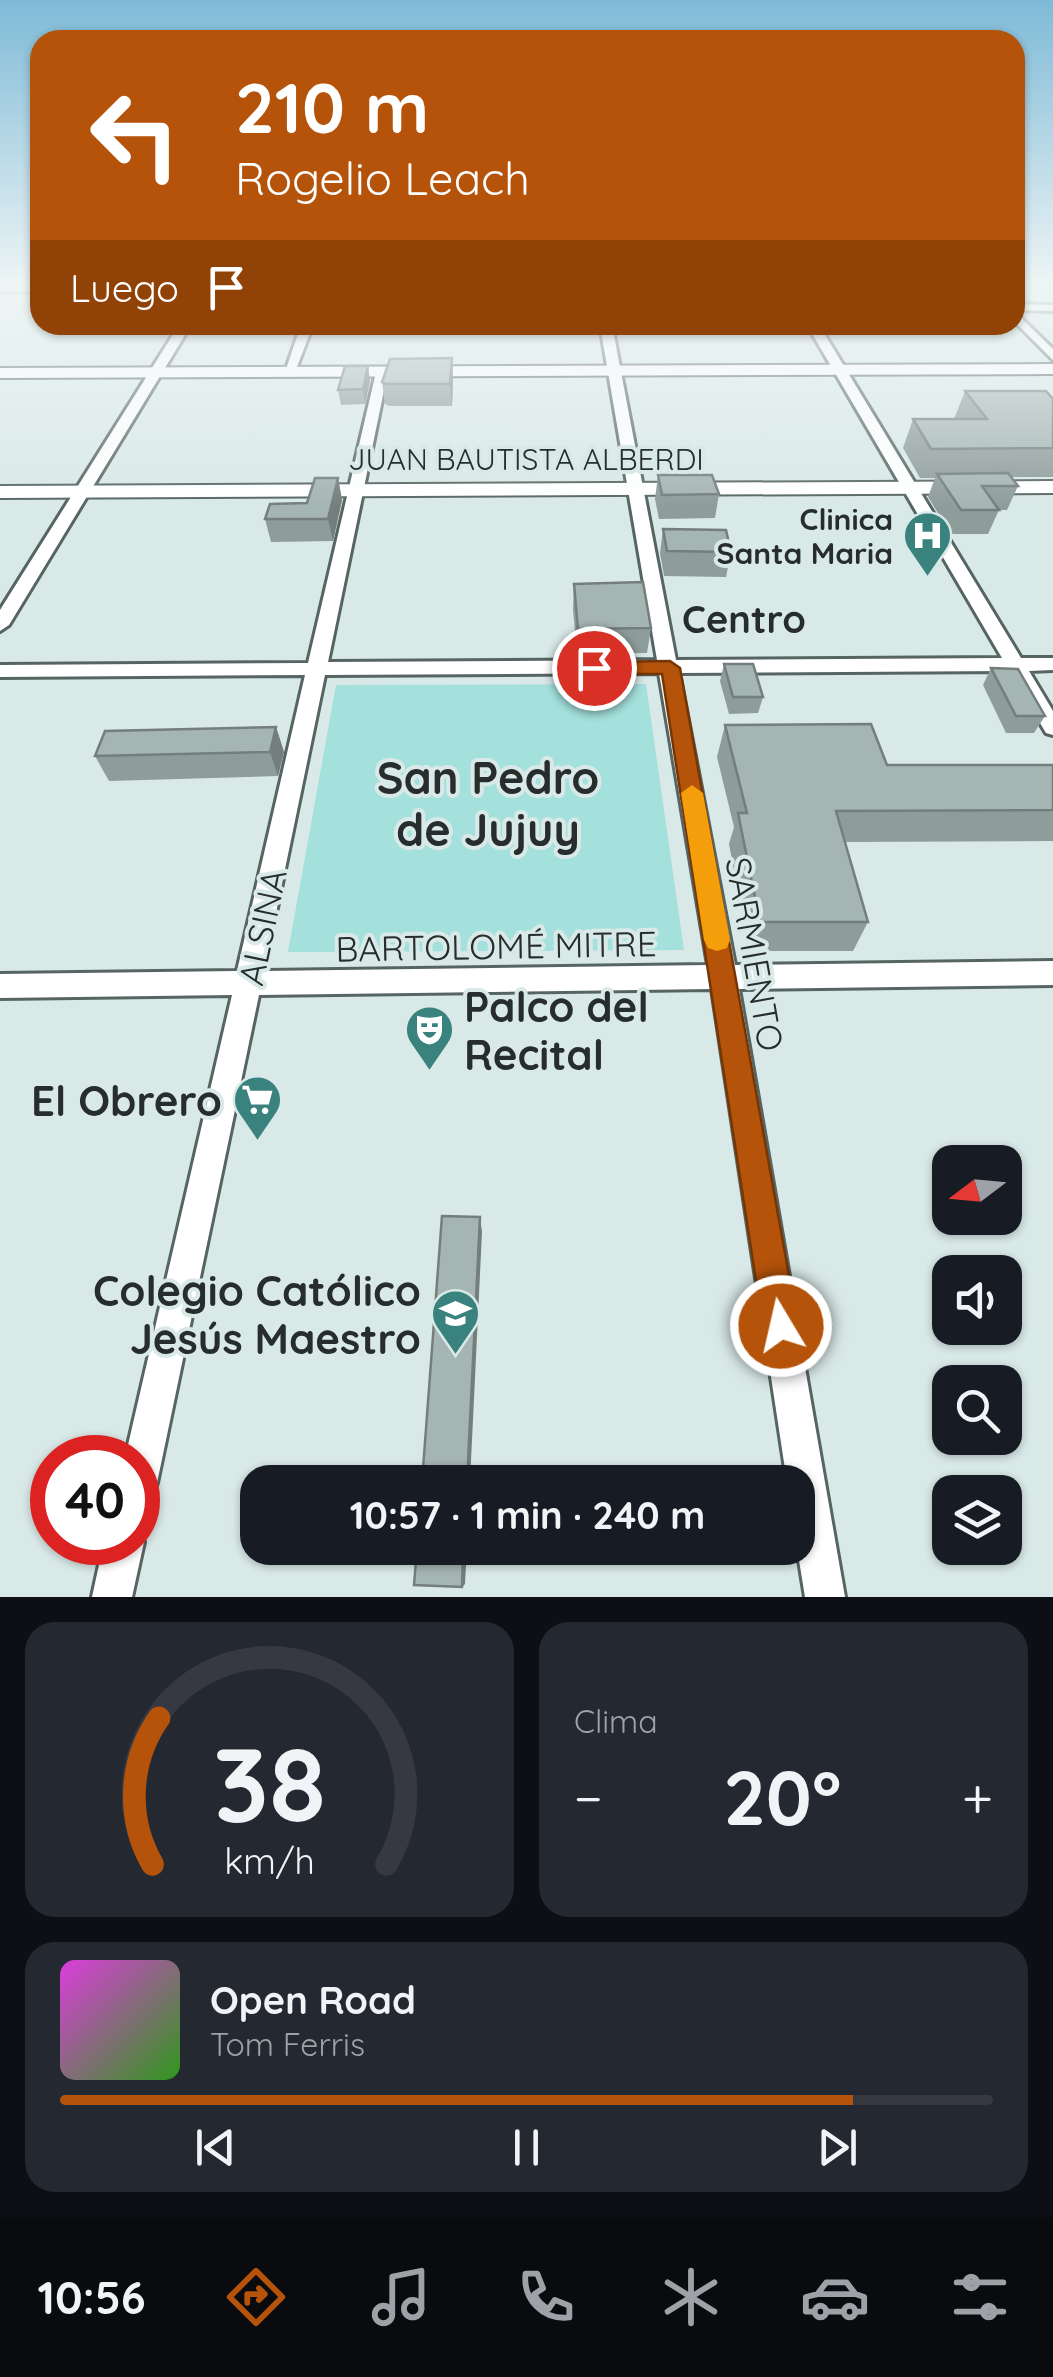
<!DOCTYPE html>
<html lang="es">
<head>
<meta charset="utf-8">
<style>
	:root { --surface:#171b24; --page:#242831; --text:#f1f3f6; --muted:#9ea1a6; --line:#363941; --accent:#b45309 }
	body { margin:0; font-family:Quicksand,sans-serif; background:var(--page); color:var(--text); height:100vh; display:flex; flex-direction:column; font-size:38px; white-space:nowrap }
	* { box-sizing:border-box; margin:0 }
	p { font-size:32px; color:var(--muted) }
	.icon { flex:none; width:55px; height:55px; fill:none; stroke:currentColor; stroke-width:2; stroke-linecap:round; stroke-linejoin:round }
	.map { position:relative; height:1597px; overflow:hidden }
	.sheet { display:flex; flex-direction:column; gap:25px; padding:25px; background:#0d0f14; flex:1 }
	.sheet>* { flex:none }
	.banner { position:absolute; left:30px; top:30px; width:995px; height:305px; border-radius:30px; box-shadow:0 2px 8px #0004; background:#b45309; color:#fff; overflow:hidden }
	.needle { width:65px; rotate:254deg }
	.controls { position:absolute; left:932px; top:1145px; display:grid; gap:20px }
	.controls a { display:grid; place-items:center; width:90px; height:90px; border-radius:20px; background:var(--surface); box-shadow:0 2px 8px #0004; font-size:50px }
	.speed { position:absolute; left:30px; top:1435px; display:flex; gap:20px; font-size:50px; font-weight:700; text-align:center }
	.speed>* { display:grid; place-content:center; width:130px; height:130px; border-radius:50%; background:var(--surface); box-shadow:0 2px 8px #0004; line-height:1 }
	.speed .limit { border:15px solid #d22; background:#fff; color:#111 }
	.pin { position:absolute; display:grid; place-items:center; width:85px; height:85px; color:#fff; margin:-42px; border:5px solid #fff; border-radius:50%; box-shadow:0 2px 10px #0007 }
	.me { position:absolute; width:110px; margin:-55px; rotate:351deg; stroke-linejoin:round; filter:drop-shadow(0 0 8px #0008) }
	.turn { display:flex; align-items:center; gap:35px; height:210px; padding:0 40px; font-size:45px }
	.turn .icon { width:130px; height:130px; stroke-width:2.5 }
	.turn b { display:block; font-size:70px; line-height:85px }
	.then { display:flex; align-items:center; height:95px; padding:0 40px; background:#0003; gap:20px; font-size:38px }
	.big { font-size:75px; font-weight:700; line-height:1.1 }
	.sheet .tile { flex:1; display:flex; flex-direction:column; justify-content:center; gap:15px; min-width:0; padding:0 35px; border-radius:30px; background:var(--page) }
	.sheet .dial { align-items:center; gap:0 }
	.dial svg { height:260px; overflow:visible; fill:none; stroke:var(--line); stroke-width:7; stroke-linecap:round; text-anchor:middle }
	.dial text { fill:var(--text); stroke:none }
	.song { display:flex; align-items:center; gap:30px }
	.cover { width:120px; height:120px; border-radius:15px; background:linear-gradient(135deg,hsl(300 70% 55%),hsl(110 70% 35%)) }
	.played { height:10px; border-radius:5px; background:linear-gradient(90deg,var(--accent) 85%,var(--line) 85%) }
	.keys { display:flex; justify-content:space-around; direction:ltr }
	.heat { display:flex; justify-content:space-between; align-items:center; font-size:55px; direction:ltr }
	.sheet .tiles { flex:1; display:grid; gap:25px; grid-template-columns:1fr 1fr }
	.tile:last-child { grid-column:span 2 }
	.trip { position:absolute; left:240px; top:1465px; width:575px; height:100px; border-radius:30px; background:var(--surface); box-shadow:0 2px 8px #0004; font-weight:700; line-height:100px; text-align:center }
	.menu { display:flex; height:160px; justify-content:space-around; align-items:center; background:#090b0e; color:var(--muted) }
	.menu .icon { width:70px; height:70px }
	.menu .on { color:var(--accent) }
	.menu b { font-size:45px; color:var(--text) }
	.map>svg:first-child { display:block }
	.green { fill:#a4e0dc }
	.lines { fill:none; stroke-linecap:round; stroke-linejoin:round }
	.minor-casing { stroke:#566563; stroke-width:6 }
	.major-casing { stroke:#566563; stroke-width:4 }
	.minor { fill:#fff; fill-rule:evenodd }
	.major { fill:#fff; fill-rule:evenodd }
	.wall { fill:#8e9c9a }
	.shaded-wall { fill:#747f7d }
	.building { fill:#a5b5b3; stroke:#747f7d; stroke-width:2.5 }
	.route { fill:#b45309; stroke:#753606; stroke-width:2.5 }
	.slow { fill:#f59e0b }
	.labels { text-anchor:middle; dominant-baseline:central; stroke-width:8; stroke-linejoin:round; paint-order:stroke }
	.far-street-label { font-size:30px; fill:#272d2d; stroke:#d9e9e8 }
	.far-poi-label { font-size:30px; font-weight:bold; fill:#272d2d; stroke:#d9e9e8; text-anchor:end }
	.street-label { font-size:35px; fill:#272d2d; stroke:#d9e9e8 }
	.neighbourhood-label { font-size:38px; font-weight:bold; fill:#272d2d; stroke:#d9e9e8 }
	.near-poi-label { font-size:42px; font-weight:bold; fill:#272d2d; stroke:#d9e9e8; text-anchor:end }
	.district-label { font-size:45px; font-weight:bold; fill:#272d2d; stroke:#d9e9e8 }
</style>
</head>
<body>
<div class="map">
<svg width="1053" height="1597" viewBox="0 0 1053 1597">
	<rect width="100%" height="100%" fill="#d9e9e8"/>
	<path class="green" d="M 646,684 L 684,950 L 288,952 L 336,685 Z"/>
	<g class="lines">
		<defs>
			<path id="minor" d="M 0,285 L 40,285 L 40,291 L 0,291 Z
				M 1015,304 L 1053,305 L 1053,311 L 1015,310 Z
				M 1015,312 L 1053,349 L 1053,360 L 1015,322 Z
				M 179,325 L 191,325 L 9,625 L 0,631 L 0,610 Z
				M 301,325 L 313,325 L 295,372 L 284,375 Z
				M 600,325 L 612,325 L 676,660 L 1002,658 L 807,325 L 819,325 L 1021,658 L 1053,658 L 1053,670 L 1029,671 L 1053,711 L 1053,735 L 1046,733 L 1009,671 L 679,673 L 735,965 L 1053,961 L 1053,985 L 739,989 L 845,1597 L 805,1597 L 797,1548 L 798,1482 L 787,1482 L 712,989 L 259,995 L 157,1483 L 151,1496 L 138,1502 L 138,1458 L 125,1458 L 232,995 L 0,998 L 0,974 L 237,971 L 305,675 L 0,677 L 0,665 L 308,663 L 377,368 L 388,371 L 328,662 L 657,660 ZM 659,673 L 708,965 L 264,971 L 325,675 Z
				M 138,1528 L 144,1542 L 132,1597 L 92,1597 L 104,1542 L 138,1542 Z"/>
			<path id="major" d="M 1053,364 L 1053,374 L 0,378 L 0,368 Z
				M 1053,481 L 1053,493 L 0,498 L 0,486 Z"/>
		</defs>
		<use href="#minor" class="minor-casing"/>
		<use href="#major" class="major-casing"/>
		<use href="#minor" class="minor"/>
		<use href="#major" class="major"/>
	</g>
	<path class="wall" d="M 452,358 L 453,380 L 452,406 L 389,406 L 385,404 L 382,382 Z
		M 370,381 L 365,404 L 341,405 L 338,390 Z
		M 965,391 L 1053,399 L 1053,477 L 1011,477 L 1018,486 L 1007,510 L 999,510 L 988,534 L 951,534 L 928,497 L 935,478 L 920,478 L 903,448 L 913,419 L 954,419 Z
		M 658,475 L 719,494 L 715,518 L 659,519 L 655,499 Z
		M 338,478 L 342,500 L 333,541 L 271,542 L 265,519 L 307,503 Z
		M 663,529 L 731,552 L 726,577 L 664,576 L 660,553 Z
		M 574,584 L 651,628 L 647,653 L 577,654 L 573,609 Z
		M 724,664 L 763,697 L 758,713 L 729,714 L 720,681 Z
		M 991,668 L 1045,716 L 1034,733 L 1006,733 L 983,685 Z
		M 725,725 L 887,765 L 1053,765 L 1053,841 L 845,842 L 868,922 L 853,951 L 749,951 L 729,844 L 734,827 L 717,757 Z
		M 276,727 L 284,752 L 278,776 L 109,781 L 95,756 Z"/>
	<path class="shaded-wall" d="M 452,358 L 453,380 L 452,406 L 450,384 Z
		M 368,366 L 370,381 L 365,404 L 363,389 Z
		M 338,478 L 342,500 L 333,541 L 328,519 Z
		M 276,727 L 284,752 L 278,776 L 270,752 Z
		M 480,1217 L 482,1232 L 470,1482 L 467,1482 Z
		M 463,1548 L 467,1548 L 465,1584 L 462,1587 Z"/>
	<path class="building" d="M 452,358 L 450,384 L 386,384 L 382,382 L 390,359 Z
		M 345,366 L 368,366 L 363,389 L 338,390 Z
		M 965,391 L 1046,391 L 1053,399 L 1053,448 L 931,449 L 913,419 L 987,419 Z
		M 1008,473 L 1018,486 L 982,486 L 999,510 L 961,510 L 937,474 Z
		M 658,475 L 712,475 L 719,494 L 662,495 Z
		M 315,478 L 338,478 L 328,519 L 265,519 L 270,504 L 307,503 Z
		M 663,529 L 726,530 L 731,552 L 667,551 Z
		M 643,582 L 651,628 L 578,629 L 574,584 Z
		M 724,664 L 753,664 L 763,697 L 733,697 Z
		M 991,668 L 1018,669 L 1045,716 L 1016,716 Z
		M 871,724 L 887,765 L 1053,765 L 1053,810 L 836,811 L 868,922 L 760,922 L 738,813 L 747,813 L 725,725 Z
		M 276,727 L 270,752 L 95,756 L 105,731 Z
		M 442,1216 L 480,1217 L 467,1482 L 422,1482 Z
		M 417,1548 L 463,1548 L 462,1587 L 414,1585 Z"/>
	<linearGradient id="sky" x2="0" y2="1"><stop stop-color="#7ebad7"/><stop offset="0.56" stop-color="#eef5f5"/><stop offset="1" stop-color="#eef5f5" stop-opacity="0"/></linearGradient>
	<rect width="1053" height="508" fill="url(#sky)"/>
	<path class="route" d="M 670,661 L 680,668 L 798,1326 L 793,1339 L 781,1344 L 768,1339 L 763,1326 L 662,674 L 594,674 L 584,668 L 594,662 Z"/>
	<path class="slow" d="M 692,785 L 703,793 L 730,940 L 727,948 L 717,951 L 708,948 L 704,940 L 681,793 Z"/>
	<defs>
		<symbol id="hospital-pin" viewBox="-11 -11 22 30"><path d="M0 17L-7.5 6A9.5 9.5 0 1 1 7.5 6Z" fill="#3a827e" stroke="#d9e9e8"/><path d="M-5-5h3v3.5h4V-5h3V5h-3V1.5h-4V5h-3Z" fill="#fff"/></symbol>
		<symbol id="theatre-pin" viewBox="-11 -11 22 30"><path d="M0 17L-7.5 6A9.5 9.5 0 1 1 7.5 6Z" fill="#3a827e" stroke="#d9e9e8"/><path d="M-5-5.5Q0-4 5-5.5V0Q5 5 0 6Q-5 5-5 0ZM-3.3-2.5H-1v1.5H-3.3ZM1-2.5H3.3v1.5H1ZM-2.8 1Q0 5.5 2.8 1Z" fill="#fff"/></symbol>
		<symbol id="supermarket-pin" viewBox="-11 -11 22 30"><path d="M0 17L-7.5 6A9.5 9.5 0 1 1 7.5 6Z" fill="#3a827e" stroke="#d9e9e8"/><path d="M-6-5.5h2.5l.6 2H6L4.5 2H-2.5L-4.4-4H-6ZM-1.5 3.2a1.3 1.3 0 1 0 .1 0ZM3 3.2a1.3 1.3 0 1 0 .1 0Z" fill="#fff"/></symbol>
		<symbol id="school-pin" viewBox="-11 -11 22 30"><path d="M0 17L-7.5 6A9.5 9.5 0 1 1 7.5 6Z" fill="#3a827e" stroke="#d9e9e8"/><path d="M0-5L7-2L0 1L-7-2ZM-4 1L0 2.5L4 1V4Q0 6-4 4Z" fill="#fff"/></symbol>
	</defs>
	<g fill-rule="evenodd">
		<use href="#hospital-pin" x="900" y="508" width="55" height="75"/>
		<use href="#theatre-pin" x="402" y="1002" width="55" height="75"/>
		<use href="#supermarket-pin" x="230" y="1072" width="55" height="75"/>
		<use href="#school-pin" x="428" y="1286" width="55" height="75"/>
	</g>
	<g class="labels">
		<g class="far-street-label">
			<text x="526" y="459">JUAN BAUTISTA ALBERDI</text>
		</g>
		<g class="far-poi-label">
			<text x="893" y="519">Clinica<tspan x="893" dy="34">Santa Maria</tspan></text>
		</g>
		<g class="street-label">
			<text transform="translate(262 927) rotate(-78)">ALSINA</text>
			<text transform="translate(496 946) rotate(-1)">BARTOLOMÉ MITRE</text>
			<text transform="translate(755 954) rotate(80)">SARMIENTO</text>
		</g>
		<g class="neighbourhood-label">
			<text x="744" y="619">Centro</text>
		</g>
		<g class="near-poi-label">
			<text x="464" y="1006" text-anchor="start">Palco del<tspan x="464" dy="48">Recital</tspan></text>
			<text x="222" y="1100">El Obrero</text>
			<text x="421" y="1290">Colegio Católico<tspan x="421" dy="48">Jesús Maestro</tspan></text>
		</g>
		<g class="district-label">
			<text x="488" y="777">San Pedro<tspan x="488" dy="52">de Jujuy</tspan></text>
		</g>
	</g>
</svg>
<div class="controls">
<a><svg class="needle" viewBox="-14 -14 28 28"><path d="M0-13l5 13h-10z" fill="#e53935"/><path d="M0 13l5-13h-10z" fill="#9ea1a6"/></svg></a>
<a><svg class="icon" aria-label="sound" viewBox="0 0 24 24"><path d="M4 9h4l5-4v14l-5-4H4zM17 9q2 3 0 6"/></svg></a>
<a><svg class="icon" aria-label="search" viewBox="0 0 24 24"><circle cx="10" cy="10" r="6"/><path d="M15 15l6 6"/></svg></a>
<a><svg class="icon" aria-label="layers" viewBox="0 0 24 24"><path d="M12 4l9 5-9 5-9-5zM3 14l9 5 9-5"/></svg></a>
</div>
<div class="speed"><div class="limit">40</div></div>
<div class="pin" style="left:594px;top:668px;background:#d93025"><svg class="icon" aria-label="arrive" viewBox="0 0 24 24"><path d="M6 21V4h12l-3 4 3 4H6"/></svg></div>
<svg class="me" style="left:781px;top:1326px" viewBox="-20 -20 40 40"><circle r="17" fill="#b45309" stroke="#fff" stroke-width="3"/><path d="M0-11L8 9 0 5-8 9z" fill="#fff"/></svg>
<div class="trip">10:57 · 1 min · 240 m</div>
<div class="banner">
<div class="turn"><svg class="icon" aria-label="left" viewBox="0 0 24 24"><path d="M17 20v-9H6M10 6l-5 5 5 5"/></svg><div><b>210 m</b>Rogelio Leach</div></div>
<div class="then">Luego<svg class="icon" aria-label="arrive" viewBox="0 0 24 24"><path d="M6 21V4h12l-3 4 3 4H6"/></svg></div>
</div>
</div>
<section class="sheet">
<div class="tiles">
<div class="tile dial"><svg viewBox="0 0 100 80">
<path d="M14 69A42 42 0 1 1 86 69"/>
<path d="M14 69A42 42 0 0 1 16 24" stroke="#b45309"/>
<text x="50" y="56" font-size="32" font-weight="700">38</text>
<text x="50" y="72" font-size="11">km/h</text>
</svg></div>
<div class="tile"><p>Clima</p>
<div class="heat"><a>−</a><b class="big">20°</b><a>+</a></div>
</div>
<div class="tile">
<div class="song"><i class="cover"></i><div><b>Open Road</b><p>Tom Ferris</p></div></div>
<div class="played"></div>
<div class="keys"><svg class="icon" aria-label="previous" viewBox="0 0 24 24"><path d="M18 5L8 12l10 7zM5 5v14"/></svg><svg class="icon" aria-label="pause" viewBox="0 0 24 24"><path d="M8 5v14M16 5v14"/></svg><svg class="icon" aria-label="next" viewBox="0 0 24 24"><path d="M6 5l10 7-10 7zM19 5v14"/></svg></div>
</div>
</div>
</section>
<nav class="menu">
<b>10:56</b>
<svg class="icon on" aria-label="directions" viewBox="0 0 24 24"><path d="M12 3l9 9-9 9-9-9zM9 14v-3h6M13 9l2 2-2 2"/></svg>
<svg class="icon" aria-label="music" viewBox="0 0 24 24"><path d="M9 18V5l10-2v13"/><circle cx="6" cy="18" r="3"/><circle cx="16" cy="16" r="3"/></svg>
<svg class="icon" aria-label="phone" viewBox="0 0 24 24"><path d="M5 4h4l2 5-3 2q2 4 5 5l2-3 5 2v4C11 20 4 13 5 4z"/></svg>
<svg class="icon" aria-label="climate" viewBox="0 0 24 24"><path d="M12 3v18M4 7l16 10M4 17L20 7"/></svg>
<svg class="icon" aria-label="car" viewBox="0 0 24 24"><path d="M5 17H2v-5l4-1 3-4h7l3 4 3 1v5h-3M9 17h6M6 11h13"/><circle cx="7" cy="17" r="2"/><circle cx="17" cy="17" r="2"/></svg>
<svg class="icon" aria-label="filters" viewBox="0 0 24 24"><path d="M4 7h16M4 17h16"/><circle cx="9" cy="7" r="2"/><circle cx="15" cy="17" r="2"/></svg>
</nav>
</body>
</html>
